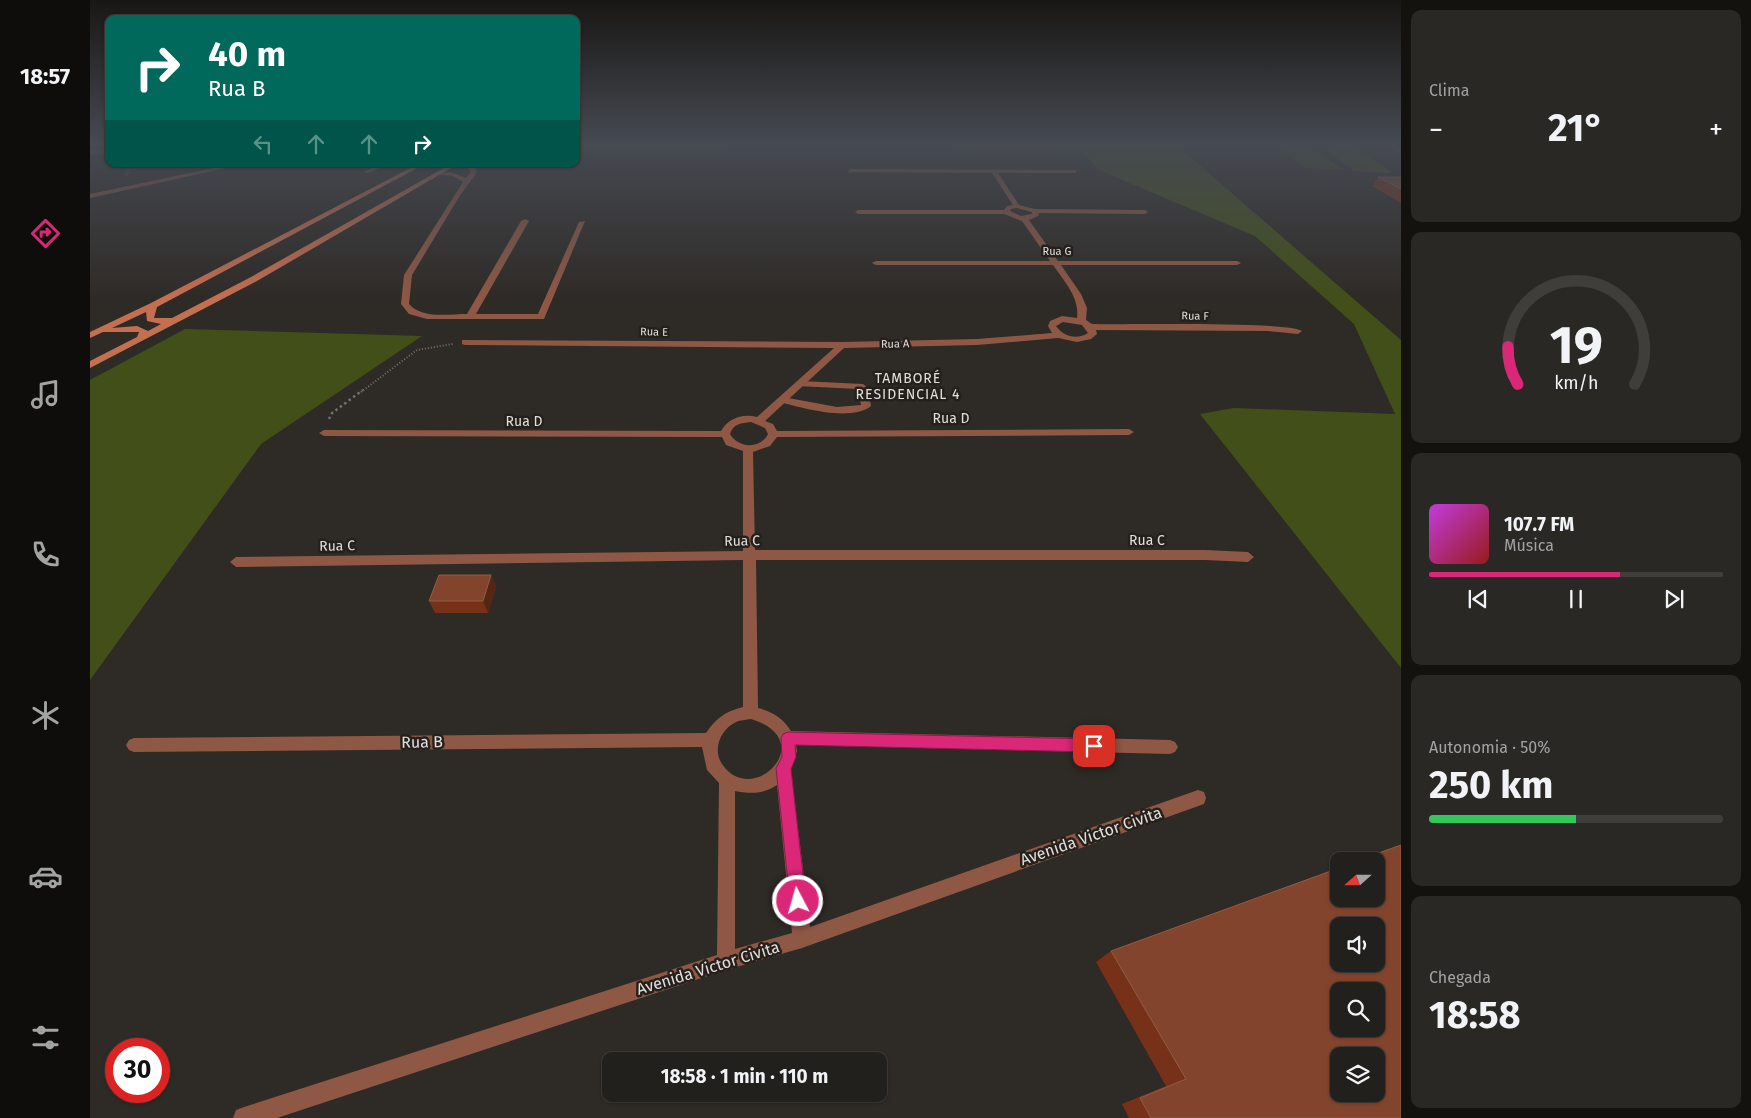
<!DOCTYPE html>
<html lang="pt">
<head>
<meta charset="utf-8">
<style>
	:root { --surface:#22201c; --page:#2a2825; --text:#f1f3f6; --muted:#a2a3a3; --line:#3f3e3b; --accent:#db2777 }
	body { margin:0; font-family:"Fira Sans",sans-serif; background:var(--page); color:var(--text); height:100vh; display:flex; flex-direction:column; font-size:19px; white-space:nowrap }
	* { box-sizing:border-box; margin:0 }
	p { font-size:16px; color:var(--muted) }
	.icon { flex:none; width:28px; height:28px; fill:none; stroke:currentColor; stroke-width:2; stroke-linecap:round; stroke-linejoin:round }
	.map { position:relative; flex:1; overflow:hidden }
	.panel { display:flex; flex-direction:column; gap:10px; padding:10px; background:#13120f; width:350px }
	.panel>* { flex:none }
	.banner { position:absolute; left:15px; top:15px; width:475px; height:152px; border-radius:10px; box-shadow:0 1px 4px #0004,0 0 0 1px var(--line); background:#00695c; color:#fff; overflow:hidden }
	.needle { width:32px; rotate:249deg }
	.controls { position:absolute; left:1240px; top:852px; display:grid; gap:10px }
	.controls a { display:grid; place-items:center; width:55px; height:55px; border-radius:10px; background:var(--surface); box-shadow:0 1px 4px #0004,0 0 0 1px var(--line); font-size:25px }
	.speed { position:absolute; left:15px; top:1038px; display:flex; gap:10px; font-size:25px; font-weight:700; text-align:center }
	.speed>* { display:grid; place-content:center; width:65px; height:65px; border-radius:50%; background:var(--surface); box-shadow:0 1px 4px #0004,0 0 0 1px var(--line); line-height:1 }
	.speed .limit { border:8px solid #d22; background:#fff; color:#111 }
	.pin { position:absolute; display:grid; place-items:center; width:42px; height:42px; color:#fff; margin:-21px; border-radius:10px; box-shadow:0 2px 8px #0006 }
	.me { position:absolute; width:55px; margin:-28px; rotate:354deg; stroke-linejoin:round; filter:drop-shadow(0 0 4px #0008) }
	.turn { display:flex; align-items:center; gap:18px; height:105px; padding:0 20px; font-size:22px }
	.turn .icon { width:65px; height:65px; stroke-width:2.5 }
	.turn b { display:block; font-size:35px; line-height:42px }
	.lanes { display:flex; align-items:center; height:48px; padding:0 20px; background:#0003; justify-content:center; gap:25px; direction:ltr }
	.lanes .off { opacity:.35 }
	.big { font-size:38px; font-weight:700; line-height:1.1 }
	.panel .tile { flex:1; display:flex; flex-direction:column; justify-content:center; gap:8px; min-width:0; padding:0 18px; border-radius:10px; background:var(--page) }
	.panel .dial { align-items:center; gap:0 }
	.dial svg { height:130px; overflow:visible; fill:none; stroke:var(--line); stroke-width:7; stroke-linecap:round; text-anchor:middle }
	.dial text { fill:var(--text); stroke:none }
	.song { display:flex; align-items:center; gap:15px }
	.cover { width:60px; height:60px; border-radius:8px; background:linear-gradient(135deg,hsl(290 70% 55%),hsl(0 70% 35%)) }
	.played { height:5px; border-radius:2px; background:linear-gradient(90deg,var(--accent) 65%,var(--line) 65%) }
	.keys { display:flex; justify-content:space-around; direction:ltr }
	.heat { display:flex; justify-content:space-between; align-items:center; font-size:28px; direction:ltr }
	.charge { height:8px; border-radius:4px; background:linear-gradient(90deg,#34c759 50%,var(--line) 0) }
	.trip { position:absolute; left:512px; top:1052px; width:285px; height:50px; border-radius:10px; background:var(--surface); box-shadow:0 1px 4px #0004,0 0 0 1px var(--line); font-weight:700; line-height:50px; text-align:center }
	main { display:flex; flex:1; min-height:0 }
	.menu { display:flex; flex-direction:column; width:90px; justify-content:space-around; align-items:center; background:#0e0d0b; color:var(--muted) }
	.menu .icon { width:35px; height:35px }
	.menu .active { color:var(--accent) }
	.menu b { font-size:22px; color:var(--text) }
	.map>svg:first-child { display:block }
	.green { fill:#424f19 }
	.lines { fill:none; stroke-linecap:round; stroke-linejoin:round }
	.stream { stroke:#44545d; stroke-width:4 }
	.path-far1 { stroke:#736f6c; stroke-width:2; stroke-dasharray:1 2; stroke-linecap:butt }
	.path { stroke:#736f6c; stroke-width:2.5; stroke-dasharray:2.5 3; stroke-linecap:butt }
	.service { fill:#8e5845; fill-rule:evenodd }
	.minor { fill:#8e5845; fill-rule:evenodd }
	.secondary { fill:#c56f51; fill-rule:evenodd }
	.wall { fill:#773118 }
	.shaded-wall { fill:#552615 }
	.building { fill:#82442d; stroke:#915c48; fill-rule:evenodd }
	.route { fill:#db2777; stroke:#8e194d }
	.labels { text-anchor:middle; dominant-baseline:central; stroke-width:5; stroke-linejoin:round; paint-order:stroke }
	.far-street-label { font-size:11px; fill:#e1dfdc; stroke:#25201c }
	.far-quarter-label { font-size:14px; letter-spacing:1px; fill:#e1dfdc; stroke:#25201c }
	.street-label { font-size:14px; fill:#e1dfdc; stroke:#25201c }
	.near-street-label { font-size:16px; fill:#e1dfdc; stroke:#25201c }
</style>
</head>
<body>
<main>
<nav class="menu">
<b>18:57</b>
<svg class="icon active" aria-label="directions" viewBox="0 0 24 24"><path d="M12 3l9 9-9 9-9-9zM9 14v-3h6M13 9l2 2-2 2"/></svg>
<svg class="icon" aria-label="music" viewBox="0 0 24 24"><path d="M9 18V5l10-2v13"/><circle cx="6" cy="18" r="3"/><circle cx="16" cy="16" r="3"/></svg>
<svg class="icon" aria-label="phone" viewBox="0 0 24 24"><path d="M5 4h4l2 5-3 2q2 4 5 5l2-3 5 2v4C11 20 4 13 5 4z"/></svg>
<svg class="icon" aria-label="climate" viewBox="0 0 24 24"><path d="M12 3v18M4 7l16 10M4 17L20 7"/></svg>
<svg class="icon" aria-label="car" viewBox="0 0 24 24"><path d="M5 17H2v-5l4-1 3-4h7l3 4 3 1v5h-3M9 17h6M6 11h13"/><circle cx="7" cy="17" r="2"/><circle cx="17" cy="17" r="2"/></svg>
<svg class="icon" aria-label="filters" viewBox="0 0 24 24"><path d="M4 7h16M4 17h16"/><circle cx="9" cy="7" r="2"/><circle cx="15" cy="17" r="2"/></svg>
</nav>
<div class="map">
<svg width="1311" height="1118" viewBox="0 0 1311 1118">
	<rect width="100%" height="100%" fill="#2e2a26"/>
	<path class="green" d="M 486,143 L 647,143 L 620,152 L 486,151 Z
		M 863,143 L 1084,143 L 1311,340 L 1311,668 L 1110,414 L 1144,408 L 1305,414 L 1264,324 L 1165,236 L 1009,170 L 993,152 L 870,153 Z
		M 1187,147 L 1222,148 L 1252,169 L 1216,168 Z
		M 1236,150 L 1270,150 L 1302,173 L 1264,171 Z
		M 95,329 L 332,336 L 171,444 L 0,680 L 0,380 Z"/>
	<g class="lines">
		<path class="stream" d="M 1247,143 L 1258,145"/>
		<path class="path-far1" d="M 36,175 L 44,164
			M 271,392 L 327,350 L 363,344"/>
		<path class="path" d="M 239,419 L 242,413 L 273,390"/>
		<path class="service" d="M 292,164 L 299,164 L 278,173 L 273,172 Z
			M 710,381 L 773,384 L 778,388 L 781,406 C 761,422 712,408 690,402 L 689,400 L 693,397 L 747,407 L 771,405 L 768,389 L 707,386 L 707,382 Z"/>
		<path class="minor" d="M 1293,143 L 1301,143 L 1311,149 L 1311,153 Z
			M 15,150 L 15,152 L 0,155 L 0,151 Z
			M 143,164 L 154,164 L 0,198 L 0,194 Z
			M 376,164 L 383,164 L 387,172 L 369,197 L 322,275 L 319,304 C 332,319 358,314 377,314 L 431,221 L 435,219 L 439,221 L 386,314 L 448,314 L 489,222 L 495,221 L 454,319 L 337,319 L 319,314 L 311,304 L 314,275 L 373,182 L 363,176 L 345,174 L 360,172 L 376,178 L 381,172 Z
			M 760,169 L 987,170 L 985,173 L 908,173 L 929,205 L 945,209 L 1055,210 L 1058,212 L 1055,214 L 949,213 L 948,216 L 939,220 L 968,261 L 1147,261 L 1151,263 L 1147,265 L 971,265 L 991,294 L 997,308 L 996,320 L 1002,324 C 1031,325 1200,321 1212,331 L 1208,334 L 1178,331 L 1006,330 L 1007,334 L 1001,339 L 987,342 L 968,338 L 887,345 L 754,348 L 675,421 L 683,424 L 687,431 L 1039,429 L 1044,432 L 1039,435 L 687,437 L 680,446 L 663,452 L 665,550 L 1115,550 L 1158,552 L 1164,557 L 1158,562 L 1115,560 L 666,560 L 668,708 C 683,712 693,718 701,731 L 1080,740 L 1085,742 L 1088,747 L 1085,752 L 1080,754 L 706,745 L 707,751 L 701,770 L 720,927 L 1108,790 L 1114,792 L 1116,798 L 1114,804 L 712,948 L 636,970 L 187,1118 L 143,1118 L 146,1110 L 154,1107 L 627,955 L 629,783 L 617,770 L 612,747 L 44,752 L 39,750 L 36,745 L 39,740 L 44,738 L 616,733 C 626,718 636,711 653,707 L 653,560 L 146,567 L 140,562 L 146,557 L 653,551 L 653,451 L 636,445 L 632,437 L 234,436 L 229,433 L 234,430 L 631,431 C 638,418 653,413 667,417 L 744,348 L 375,345 L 372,344 L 372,340 L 752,342 L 887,339 L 962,333 L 958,326 L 960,321 L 972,316 L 987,318 C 990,298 974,281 963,265 L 786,265 L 782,263 L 786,261 L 960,261 L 932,221 L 914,214 L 768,214 L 765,212 L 768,210 L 914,210 L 917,206 L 923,205 L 902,173 L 758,172 ZM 927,208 L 942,212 L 942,214 L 931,216 L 920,211 L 921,209 ZM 973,322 L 992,325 L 998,333 C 987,340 974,337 966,326 ZM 661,422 L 675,428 L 678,434 C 670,450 648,448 640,434 C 643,424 651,423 661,422 ZM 661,719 C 731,740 662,809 632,764 C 622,749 631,729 646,722 C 650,720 656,720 661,719 ZM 687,785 L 702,933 L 645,949 L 645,791 C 660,794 674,794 687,785 Z"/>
		<path class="secondary" d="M 328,164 L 335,164 L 67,307 L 64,318 L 82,318 L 161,277 L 361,164 L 368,164 L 167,281 L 0,368 L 0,361 L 47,337 L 49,332 L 13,332 L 0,338 L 0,332 L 61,303 ZM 56,312 L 57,321 L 71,324 L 58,331 L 47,326 L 22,328 Z"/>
	</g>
	<path class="wall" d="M 1288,177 L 1311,177 L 1311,203 L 1282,186 Z
		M 401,575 L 406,587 L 398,613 L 345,613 L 339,601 Z
		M 1021,951 L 1311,1118 L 1039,1118 L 1032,1104 L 1076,1086 L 1006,962 Z"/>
	<path class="shaded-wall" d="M 401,575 L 406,587 L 398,613 L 393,601 Z"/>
	<path class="building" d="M 1288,177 L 1311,177 L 1311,189 Z
		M 349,575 L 401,575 L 393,601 L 339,601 Z
		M 1311,845 L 1311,1118 L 1061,1118 L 1050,1098 L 1096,1079 L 1021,951 L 1249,868 L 1249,899 L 1286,899 L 1286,861 L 1266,861 ZM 1249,926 L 1286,926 L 1286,964 L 1249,964 ZM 1249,991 L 1286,991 L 1286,1029 L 1249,1029 ZM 1249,1056 L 1286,1056 L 1286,1094 L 1249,1094 Z"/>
	<linearGradient id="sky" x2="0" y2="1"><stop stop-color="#191715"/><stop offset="0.48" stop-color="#464a52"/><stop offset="1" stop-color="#464a52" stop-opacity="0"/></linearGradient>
	<rect width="1311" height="300" fill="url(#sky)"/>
	<path class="route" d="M 698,732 L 1004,739 L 1009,741 L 1011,746 L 1009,750 L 1004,752 L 705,745 L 706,757 L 701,769 L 716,901 L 714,906 L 708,909 L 702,906 L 700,901 L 686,768 L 692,757 L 691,738 L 693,734 Z"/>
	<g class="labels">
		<g class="far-street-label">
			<text x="967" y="251">Rua G</text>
			<text transform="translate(1105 316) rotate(1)">Rua F</text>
			<text transform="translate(564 332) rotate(1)">Rua E</text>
			<text transform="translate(805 344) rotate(-1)">Rua A</text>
		</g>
		<g class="far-quarter-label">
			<text x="818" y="378">TAMBORÉ<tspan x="818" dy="16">RESIDENCIAL 4</tspan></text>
		</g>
		<g class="street-label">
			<text x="861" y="418">Rua D</text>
			<text x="434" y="421">Rua D</text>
			<text x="1057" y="540">Rua C</text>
			<text transform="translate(652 541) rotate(-1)">Rua C</text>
			<text transform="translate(247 546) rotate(-1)">Rua C</text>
		</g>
		<g class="near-street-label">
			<text transform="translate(332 742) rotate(-1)">Rua B</text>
			<text transform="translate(1001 836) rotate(-19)">Avenida Victor Civita</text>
			<text transform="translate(618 968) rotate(-17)">Avenida Victor Civita</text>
		</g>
	</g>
</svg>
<div class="controls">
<a><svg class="needle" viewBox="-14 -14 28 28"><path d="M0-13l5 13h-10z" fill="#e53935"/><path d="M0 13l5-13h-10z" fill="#a2a3a3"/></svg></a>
<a><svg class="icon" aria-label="sound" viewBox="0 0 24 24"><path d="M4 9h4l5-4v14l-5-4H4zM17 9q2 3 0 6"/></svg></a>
<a><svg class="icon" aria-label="search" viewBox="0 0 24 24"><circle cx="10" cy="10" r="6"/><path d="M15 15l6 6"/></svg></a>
<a><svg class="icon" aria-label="layers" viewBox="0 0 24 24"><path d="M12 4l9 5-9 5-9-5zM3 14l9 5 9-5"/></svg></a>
</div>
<div class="speed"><div class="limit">30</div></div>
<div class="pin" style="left:1004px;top:746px;background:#d93025"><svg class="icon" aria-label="arrive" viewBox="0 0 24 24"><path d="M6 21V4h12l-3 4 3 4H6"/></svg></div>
<svg class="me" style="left:708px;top:901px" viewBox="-20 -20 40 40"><circle r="17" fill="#db2777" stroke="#fff" stroke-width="3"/><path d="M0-11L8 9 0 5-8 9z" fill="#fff"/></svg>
<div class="trip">18:58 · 1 min · 110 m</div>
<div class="banner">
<div class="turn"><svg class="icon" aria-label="right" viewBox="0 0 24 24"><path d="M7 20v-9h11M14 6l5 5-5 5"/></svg><div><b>40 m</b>Rua B</div></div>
<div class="lanes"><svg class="icon off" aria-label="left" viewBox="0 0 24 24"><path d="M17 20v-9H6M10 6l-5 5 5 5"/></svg><svg class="icon off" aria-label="ahead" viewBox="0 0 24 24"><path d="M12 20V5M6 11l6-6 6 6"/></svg><svg class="icon off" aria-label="ahead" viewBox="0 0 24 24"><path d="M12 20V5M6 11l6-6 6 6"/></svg><svg class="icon" aria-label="right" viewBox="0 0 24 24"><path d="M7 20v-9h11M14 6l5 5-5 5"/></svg></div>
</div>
</div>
<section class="panel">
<div class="tile"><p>Clima</p>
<div class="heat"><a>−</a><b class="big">21°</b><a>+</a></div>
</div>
<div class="tile dial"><svg viewBox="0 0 100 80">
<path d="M14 69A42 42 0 1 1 86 69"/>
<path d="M14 69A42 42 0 0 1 8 46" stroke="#db2777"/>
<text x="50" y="56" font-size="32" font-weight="700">19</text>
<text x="50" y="72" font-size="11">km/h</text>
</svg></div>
<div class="tile">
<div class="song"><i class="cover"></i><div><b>107.7 FM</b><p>Música</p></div></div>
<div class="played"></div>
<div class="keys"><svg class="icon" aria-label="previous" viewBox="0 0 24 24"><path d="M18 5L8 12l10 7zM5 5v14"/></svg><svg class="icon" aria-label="pause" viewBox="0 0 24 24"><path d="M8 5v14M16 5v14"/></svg><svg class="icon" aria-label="next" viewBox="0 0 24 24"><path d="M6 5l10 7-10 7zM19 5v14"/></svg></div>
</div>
<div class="tile"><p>Autonomia · 50%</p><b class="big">250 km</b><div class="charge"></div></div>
<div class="tile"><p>Chegada</p><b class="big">18:58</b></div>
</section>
</main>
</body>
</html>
